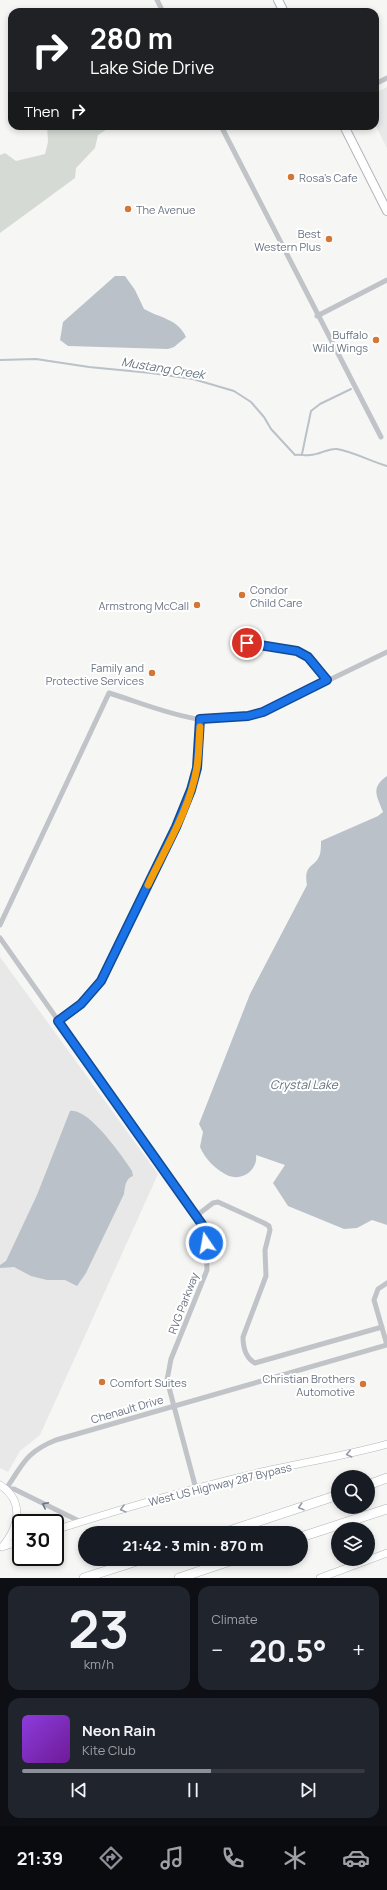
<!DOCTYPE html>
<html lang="en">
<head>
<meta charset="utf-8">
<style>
	:root { --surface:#171b24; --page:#20242c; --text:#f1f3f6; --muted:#9ea1a6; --line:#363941; --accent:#8c9099 }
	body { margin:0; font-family:Manrope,sans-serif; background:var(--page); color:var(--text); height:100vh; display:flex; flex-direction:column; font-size:15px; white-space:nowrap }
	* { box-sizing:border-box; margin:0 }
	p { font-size:13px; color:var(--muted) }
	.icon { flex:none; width:22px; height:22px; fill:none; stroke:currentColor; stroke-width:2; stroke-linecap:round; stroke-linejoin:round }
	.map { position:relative; height:1578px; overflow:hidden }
	.drawer { display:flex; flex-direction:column; gap:8px; padding:8px; background:#0d0f14; flex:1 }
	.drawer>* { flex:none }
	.hud { position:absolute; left:8px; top:8px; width:371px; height:122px; border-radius:12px; box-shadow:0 2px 6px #0003; background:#202124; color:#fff; overflow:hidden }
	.buttons { position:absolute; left:331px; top:1470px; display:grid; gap:8px }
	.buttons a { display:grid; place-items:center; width:44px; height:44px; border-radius:50%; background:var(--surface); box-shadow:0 2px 6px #0003; font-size:20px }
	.speed { position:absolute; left:12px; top:1514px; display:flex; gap:8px; font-size:20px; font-weight:700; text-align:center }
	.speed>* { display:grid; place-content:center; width:52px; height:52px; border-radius:50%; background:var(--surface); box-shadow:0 2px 6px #0003; line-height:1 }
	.speed .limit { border:2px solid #111; border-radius:6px; background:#fff; color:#111 }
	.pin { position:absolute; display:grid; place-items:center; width:34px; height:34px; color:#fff; margin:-17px; border:2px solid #fff; border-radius:50%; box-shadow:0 1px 4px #0007 }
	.me { position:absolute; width:44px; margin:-22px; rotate:348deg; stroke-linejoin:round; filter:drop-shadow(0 0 3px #0008) }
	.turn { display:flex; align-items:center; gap:14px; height:84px; padding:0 16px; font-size:18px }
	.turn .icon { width:52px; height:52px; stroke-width:2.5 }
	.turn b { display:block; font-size:28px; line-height:34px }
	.then { display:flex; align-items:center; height:38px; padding:0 16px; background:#0003; gap:8px; font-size:15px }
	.big { font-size:30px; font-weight:700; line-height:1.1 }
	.drawer .tile { flex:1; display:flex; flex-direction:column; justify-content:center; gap:6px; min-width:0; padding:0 14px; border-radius:12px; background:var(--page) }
	.drawer .dial { align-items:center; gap:0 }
	.dial b { font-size:52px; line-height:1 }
	.song { display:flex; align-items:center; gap:12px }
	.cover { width:48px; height:48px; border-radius:6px; background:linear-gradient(135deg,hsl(270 70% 55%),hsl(280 70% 35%)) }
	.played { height:4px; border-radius:2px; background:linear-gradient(90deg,var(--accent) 55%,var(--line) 55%) }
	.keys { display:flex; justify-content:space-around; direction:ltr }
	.heat { display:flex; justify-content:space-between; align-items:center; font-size:22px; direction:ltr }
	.drawer .tiles { flex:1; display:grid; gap:8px; grid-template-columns:1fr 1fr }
	.tile:last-child { grid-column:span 2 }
	.trip { position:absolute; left:78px; top:1526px; width:230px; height:40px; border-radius:20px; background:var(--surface); box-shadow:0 2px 6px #0003; font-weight:700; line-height:40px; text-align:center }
	.dock { display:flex; height:64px; justify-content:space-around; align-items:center; background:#090b0e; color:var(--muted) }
	.dock .icon { width:28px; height:28px }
	.dock .selected { color:var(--accent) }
	.dock b { font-size:18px; color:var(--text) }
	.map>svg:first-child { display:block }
	.built { fill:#e7e8e7 }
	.green { fill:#d5dbd4 }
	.water { fill:#bac1c8 }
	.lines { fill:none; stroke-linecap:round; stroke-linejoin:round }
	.stream { stroke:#bac1c8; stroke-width:2 }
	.secondary-casing { stroke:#b3b6bb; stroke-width:8 }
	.primary-casing { stroke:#b2b5b9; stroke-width:10 }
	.highway-casing { stroke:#b2b4b8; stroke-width:10 }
	.street { stroke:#c0c3c7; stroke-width:5 }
	.secondary { stroke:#fff; stroke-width:7 }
	.primary { stroke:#fff; stroke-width:8 }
	.highway { stroke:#fff; stroke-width:9 }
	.oneway { stroke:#969da8 }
	.oneway2 { stroke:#697382 }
	.route-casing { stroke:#114b97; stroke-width:10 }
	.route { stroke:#1a73e8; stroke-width:7 }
	.slow { stroke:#f59e0b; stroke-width:7 }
	.poi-dot { fill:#d37638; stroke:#fff; stroke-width:1.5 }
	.labels { text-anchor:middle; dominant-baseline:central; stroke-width:4; stroke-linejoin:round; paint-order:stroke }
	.poi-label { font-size:11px; fill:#697382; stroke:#fff; text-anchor:end }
	.street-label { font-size:11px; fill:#697382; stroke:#fff }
	.water-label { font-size:12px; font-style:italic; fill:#64737f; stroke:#fff }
</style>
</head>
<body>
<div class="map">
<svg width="387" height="1578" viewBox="0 0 387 1578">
	<rect width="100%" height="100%" fill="#f6f7f4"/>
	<path class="built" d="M 387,87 L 387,148 L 375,124 L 375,93 Z
		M 0,957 L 158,1174 L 40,1435 L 20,1451 L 8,1472 L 0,1468 Z"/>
	<path class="green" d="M 47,126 L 112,126 L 98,135 L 95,148 L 76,168 L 75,178 L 0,233 L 0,155 L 5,153 L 16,161 L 45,154 L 48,142 Z"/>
	<path class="water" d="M 115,276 L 125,276 L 135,290 L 144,309 C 160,318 178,319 186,337 L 174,347 L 168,349 L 68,346 L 60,340 L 63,322 Z
		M 387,776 L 387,1225 L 372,1220 L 357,1228 L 344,1229 L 288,1206 L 273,1183 L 285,1165 L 256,1155 C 258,1169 244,1181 229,1176 C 217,1171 205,1159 200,1147 L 203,1132 L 199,1124 L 250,994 L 307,885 C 303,863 316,868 320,854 C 321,850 321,845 321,841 L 378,816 L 383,812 C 377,796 370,788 387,776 Z
		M 70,1111 C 89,1108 122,1156 132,1171 L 133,1176 C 125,1179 125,1187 124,1194 L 86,1273 L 77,1286 L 65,1280 L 47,1280 L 31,1276 L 14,1267 L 0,1268 L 0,1265 L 6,1261 L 37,1195 Z"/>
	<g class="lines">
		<path class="stream" d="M 0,360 L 36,359 L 89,367 L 151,373 L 193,379 L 234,391 L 251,402 L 264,417 L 271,429 L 295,455 C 300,454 305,456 310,455 C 320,455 327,448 337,449 C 354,452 370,461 387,466
			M 302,454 L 311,411 L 320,404 L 351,389"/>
		<defs>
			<path id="secondary" d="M 0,1485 C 25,1501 19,1527 2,1547
				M 55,1530 C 121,1509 189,1489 257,1473 C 300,1463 344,1456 387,1444
				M 2,1547 L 21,1541
				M 320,1578 L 387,1553"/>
			<path id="primary" d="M 278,0 L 284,12
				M 344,126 L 387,211"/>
			<path id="highway" d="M 368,1485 L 387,1478
				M 223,1533 L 338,1495
				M 301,1537 L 387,1509
				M 84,1578 L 143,1559
				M 179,1578 L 236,1559"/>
		</defs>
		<use href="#secondary" class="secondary-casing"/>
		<use href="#primary" class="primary-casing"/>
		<use href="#highway" class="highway-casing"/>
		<path class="street" d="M 157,0 L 163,12
			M 375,84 L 387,78
			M 221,126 L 381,437
			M 317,316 L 387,280
			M 233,641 C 253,644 294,644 309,658 C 316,664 322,673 327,680
			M 0,925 L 109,693 C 136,701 172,716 199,719 C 218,721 244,717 263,712 L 387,652
			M 0,938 L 206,1230 L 207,1270 L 171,1359 L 167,1380 L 196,1489
			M 58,1021 L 81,1004 L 101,981 L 176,827 L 191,790 L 197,768 L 200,719
			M 196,1216 L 213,1203 L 218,1202 L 264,1223 L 269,1226 L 270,1230 L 265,1250 L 266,1276 L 243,1337 C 243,1347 246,1358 255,1363 L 382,1327
			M 387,1283 L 378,1289 L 374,1300 L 387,1345
			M 6,1489 C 23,1464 26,1452 56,1440 L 387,1345
			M 6,1489 L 14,1489 L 81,1522"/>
		<use href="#secondary" class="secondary"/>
		<use href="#primary" class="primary"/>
		<use href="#highway" class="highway"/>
	</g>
	<defs><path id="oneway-chevron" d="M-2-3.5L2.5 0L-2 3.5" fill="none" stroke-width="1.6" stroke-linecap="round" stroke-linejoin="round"/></defs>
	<g class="oneway">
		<use href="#oneway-chevron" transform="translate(349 1454) rotate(167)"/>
		<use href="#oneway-chevron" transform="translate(301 1507) rotate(162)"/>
		<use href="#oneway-chevron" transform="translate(123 1509) rotate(165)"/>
	</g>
	<use class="oneway2" href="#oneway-chevron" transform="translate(45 1505) rotate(-153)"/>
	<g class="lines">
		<defs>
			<path id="route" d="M 206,1243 L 206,1230 L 58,1021 L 81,1004 L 101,981 L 176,827 L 191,790 L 197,768 L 200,719 L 248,716 L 263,712 L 327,680 L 308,657 L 297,651 L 247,643"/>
		</defs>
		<use href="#route" class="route-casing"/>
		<use href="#route" class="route"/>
		<path class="slow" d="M 148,885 C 166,847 190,809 197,767 C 199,754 199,740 200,727"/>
	</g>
	<g class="poi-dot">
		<circle cx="291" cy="177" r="4"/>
		<circle cx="128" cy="209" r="4"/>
		<circle cx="329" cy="239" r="4"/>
		<circle cx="376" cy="340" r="4"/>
		<circle cx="242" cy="595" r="4"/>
		<circle cx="197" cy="605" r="4"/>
		<circle cx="152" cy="673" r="4"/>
		<circle cx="102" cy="1382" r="4"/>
		<circle cx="363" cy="1384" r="4"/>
	</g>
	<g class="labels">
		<g class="poi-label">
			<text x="299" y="177" text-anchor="start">Rosa's Cafe</text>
			<text x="136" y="209" text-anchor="start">The Avenue</text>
			<text x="321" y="233">Best<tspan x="321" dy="13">Western Plus</tspan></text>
			<text x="368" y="334">Buffalo<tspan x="368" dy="13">Wild Wings</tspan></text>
			<text x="250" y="589" text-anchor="start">Condor<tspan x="250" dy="13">Child Care</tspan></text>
			<text x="189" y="605">Armstrong McCall</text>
			<text x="144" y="667">Family and<tspan x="144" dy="13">Protective Services</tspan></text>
			<text x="355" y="1378">Christian Brothers<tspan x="355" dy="13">Automotive</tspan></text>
			<text x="110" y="1382" text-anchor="start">Comfort Suites</text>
		</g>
		<g class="street-label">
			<text transform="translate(183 1303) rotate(-69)">RVG Parkway</text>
			<text transform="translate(127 1409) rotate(-16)">Chenault Drive</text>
			<text transform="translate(220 1484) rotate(-14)">West US Highway 287 Bypass</text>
		</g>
		<g class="water-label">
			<text transform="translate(163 368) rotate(9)">Mustang Creek</text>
			<text x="304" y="1084">Crystal Lake</text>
		</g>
	</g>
</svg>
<div class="buttons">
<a><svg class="icon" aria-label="search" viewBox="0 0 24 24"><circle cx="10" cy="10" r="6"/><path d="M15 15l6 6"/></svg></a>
<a><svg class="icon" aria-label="layers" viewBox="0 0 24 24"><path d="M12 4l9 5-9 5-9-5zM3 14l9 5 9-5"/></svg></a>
</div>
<div class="speed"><div class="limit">30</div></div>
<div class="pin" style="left:247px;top:643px;background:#d93025"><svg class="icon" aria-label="arrive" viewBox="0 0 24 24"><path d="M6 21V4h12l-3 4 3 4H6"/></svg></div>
<svg class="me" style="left:206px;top:1243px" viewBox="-20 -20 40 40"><circle r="17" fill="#1a73e8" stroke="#fff" stroke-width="3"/><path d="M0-11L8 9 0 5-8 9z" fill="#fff"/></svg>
<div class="trip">21:42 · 3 min · 870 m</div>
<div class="hud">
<div class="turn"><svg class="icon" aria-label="right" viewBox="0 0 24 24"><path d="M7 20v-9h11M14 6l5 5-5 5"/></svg><div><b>280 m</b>Lake Side Drive</div></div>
<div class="then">Then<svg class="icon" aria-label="right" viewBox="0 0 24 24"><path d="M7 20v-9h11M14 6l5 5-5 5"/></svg></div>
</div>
</div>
<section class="drawer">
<div class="tiles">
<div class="tile dial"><b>23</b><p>km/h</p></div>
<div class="tile"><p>Climate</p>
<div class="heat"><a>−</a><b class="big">20.5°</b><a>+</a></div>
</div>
<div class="tile">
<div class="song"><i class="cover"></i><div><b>Neon Rain</b><p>Kite Club</p></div></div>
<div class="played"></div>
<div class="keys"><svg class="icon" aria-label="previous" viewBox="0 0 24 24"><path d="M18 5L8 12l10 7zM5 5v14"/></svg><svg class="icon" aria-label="pause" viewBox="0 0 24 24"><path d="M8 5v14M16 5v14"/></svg><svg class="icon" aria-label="next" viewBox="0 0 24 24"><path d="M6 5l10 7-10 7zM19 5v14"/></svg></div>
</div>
</div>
</section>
<nav class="dock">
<b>21:39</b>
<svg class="icon selected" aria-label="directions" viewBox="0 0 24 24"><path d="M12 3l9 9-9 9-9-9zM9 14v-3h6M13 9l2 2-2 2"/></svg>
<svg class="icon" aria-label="music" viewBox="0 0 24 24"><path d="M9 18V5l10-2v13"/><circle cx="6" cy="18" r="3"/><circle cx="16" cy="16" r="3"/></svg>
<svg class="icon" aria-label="phone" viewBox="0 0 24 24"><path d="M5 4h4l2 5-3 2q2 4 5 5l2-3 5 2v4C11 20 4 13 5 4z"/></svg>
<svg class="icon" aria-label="climate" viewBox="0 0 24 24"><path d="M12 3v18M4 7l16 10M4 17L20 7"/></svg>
<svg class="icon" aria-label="car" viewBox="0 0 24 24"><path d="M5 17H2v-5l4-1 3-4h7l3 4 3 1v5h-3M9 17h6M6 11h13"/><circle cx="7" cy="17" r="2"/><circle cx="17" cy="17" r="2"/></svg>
</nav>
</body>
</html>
